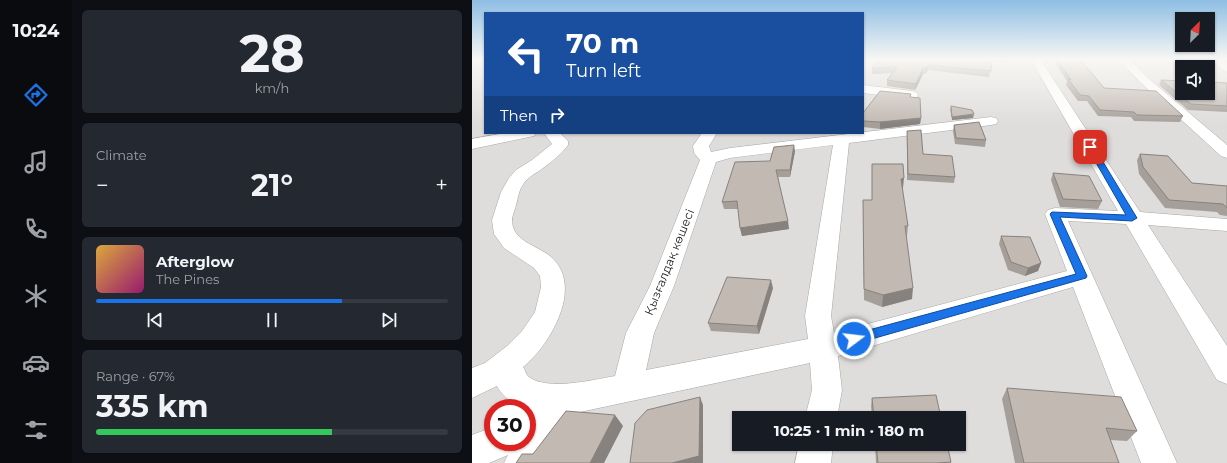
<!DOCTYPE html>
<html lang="en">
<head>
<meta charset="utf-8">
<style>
	:root { --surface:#171b24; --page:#242831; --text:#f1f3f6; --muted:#9ea1a6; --line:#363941; --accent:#1a73e8 }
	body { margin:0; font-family:Montserrat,sans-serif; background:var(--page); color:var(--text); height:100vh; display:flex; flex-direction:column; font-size:15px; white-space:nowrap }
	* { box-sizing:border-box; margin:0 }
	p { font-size:13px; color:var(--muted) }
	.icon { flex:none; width:22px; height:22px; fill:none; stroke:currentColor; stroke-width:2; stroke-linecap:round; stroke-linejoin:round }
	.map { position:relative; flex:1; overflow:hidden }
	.details { display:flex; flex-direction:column; gap:10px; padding:10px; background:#0d0f14; width:400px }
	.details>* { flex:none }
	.guide { position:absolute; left:12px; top:12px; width:380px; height:122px; border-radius:0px; box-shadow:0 1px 3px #0004; background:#1a4fa0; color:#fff; overflow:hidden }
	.needle { width:26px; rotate:24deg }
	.buttons { position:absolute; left:703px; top:12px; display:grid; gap:8px }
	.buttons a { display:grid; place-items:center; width:40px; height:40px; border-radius:0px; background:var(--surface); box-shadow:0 1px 3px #0004; font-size:20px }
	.speed { position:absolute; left:12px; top:399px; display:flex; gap:8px; font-size:20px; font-weight:700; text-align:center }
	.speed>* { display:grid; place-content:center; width:52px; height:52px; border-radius:50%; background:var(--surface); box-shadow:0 1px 3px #0004; line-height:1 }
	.speed .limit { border:6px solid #d22; background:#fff; color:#111 }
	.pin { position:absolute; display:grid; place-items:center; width:34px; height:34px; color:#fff; margin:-17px; border-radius:8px; box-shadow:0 2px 6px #0006 }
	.me { position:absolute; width:44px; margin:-22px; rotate:75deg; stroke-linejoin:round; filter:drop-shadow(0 0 3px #0008) }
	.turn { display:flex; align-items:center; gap:14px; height:84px; padding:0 16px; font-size:18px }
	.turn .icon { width:52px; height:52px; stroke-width:2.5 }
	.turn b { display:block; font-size:28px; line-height:34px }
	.then { display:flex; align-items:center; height:38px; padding:0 16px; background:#0003; gap:8px; font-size:15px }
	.big { font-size:30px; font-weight:700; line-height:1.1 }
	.details .card { flex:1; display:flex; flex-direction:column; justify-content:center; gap:6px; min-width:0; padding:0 14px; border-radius:6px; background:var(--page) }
	.details .dial { align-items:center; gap:0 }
	.dial b { font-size:52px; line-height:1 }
	.song { display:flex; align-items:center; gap:12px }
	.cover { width:48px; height:48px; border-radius:6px; background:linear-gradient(135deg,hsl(40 70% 55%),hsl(320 70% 35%)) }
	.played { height:4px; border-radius:2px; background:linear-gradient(90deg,var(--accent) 70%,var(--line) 70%) }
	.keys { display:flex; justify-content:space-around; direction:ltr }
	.heat { display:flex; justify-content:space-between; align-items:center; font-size:22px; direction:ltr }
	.charge { height:6px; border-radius:3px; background:linear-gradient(90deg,#34c759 67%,var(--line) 0) }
	.trip { position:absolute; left:260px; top:411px; width:234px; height:40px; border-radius:0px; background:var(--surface); box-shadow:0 1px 3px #0004; font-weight:700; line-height:40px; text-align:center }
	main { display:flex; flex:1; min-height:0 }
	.tab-bar { display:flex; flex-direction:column; width:72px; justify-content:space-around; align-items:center; background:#090b0e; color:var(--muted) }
	.tab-bar .icon { width:28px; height:28px }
	.tab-bar .selected { color:var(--accent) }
	.tab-bar b { font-size:18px; color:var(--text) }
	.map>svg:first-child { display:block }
	.residential { fill:#dedddc; fill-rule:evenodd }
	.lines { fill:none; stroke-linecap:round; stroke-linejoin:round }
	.minor-casing { stroke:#a7a7a7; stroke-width:1 }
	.minor { fill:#fff; fill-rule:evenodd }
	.wall { fill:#a69f99 }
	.shaded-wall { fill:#87827d }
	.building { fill:#c1b9b2; stroke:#87827d }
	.route { fill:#1a73e8; stroke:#114b97 }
	.labels { text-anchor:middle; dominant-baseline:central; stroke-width:3; stroke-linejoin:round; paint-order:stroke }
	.street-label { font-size:12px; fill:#202020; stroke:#fff }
</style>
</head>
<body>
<main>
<nav class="tab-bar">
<b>10:24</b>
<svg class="icon selected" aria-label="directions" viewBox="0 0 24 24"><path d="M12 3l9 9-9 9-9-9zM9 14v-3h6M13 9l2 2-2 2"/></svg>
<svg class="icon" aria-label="music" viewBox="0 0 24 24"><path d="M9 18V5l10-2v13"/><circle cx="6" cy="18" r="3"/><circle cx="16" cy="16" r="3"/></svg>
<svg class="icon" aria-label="phone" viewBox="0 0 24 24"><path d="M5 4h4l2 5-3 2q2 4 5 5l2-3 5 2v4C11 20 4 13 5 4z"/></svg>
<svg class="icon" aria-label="climate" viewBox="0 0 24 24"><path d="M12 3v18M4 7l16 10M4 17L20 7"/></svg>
<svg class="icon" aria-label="car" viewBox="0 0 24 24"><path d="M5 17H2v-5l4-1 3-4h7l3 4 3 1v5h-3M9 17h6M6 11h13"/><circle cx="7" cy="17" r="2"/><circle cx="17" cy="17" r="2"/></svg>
<svg class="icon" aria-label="filters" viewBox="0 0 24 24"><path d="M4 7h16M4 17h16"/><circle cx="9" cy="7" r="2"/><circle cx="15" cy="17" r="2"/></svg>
</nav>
<section class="details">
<div class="card dial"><b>28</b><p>km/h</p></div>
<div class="card"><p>Climate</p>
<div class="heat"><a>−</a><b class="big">21°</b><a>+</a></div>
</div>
<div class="card">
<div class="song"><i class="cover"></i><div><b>Afterglow</b><p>The Pines</p></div></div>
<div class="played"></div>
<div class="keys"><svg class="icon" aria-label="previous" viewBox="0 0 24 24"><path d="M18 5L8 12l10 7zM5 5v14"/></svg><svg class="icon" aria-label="pause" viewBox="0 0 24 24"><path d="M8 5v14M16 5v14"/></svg><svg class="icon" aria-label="next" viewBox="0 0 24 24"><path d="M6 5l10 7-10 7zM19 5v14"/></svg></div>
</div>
<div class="card"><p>Range · 67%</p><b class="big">335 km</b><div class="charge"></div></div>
</section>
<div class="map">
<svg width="755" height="463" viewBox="0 0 755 463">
	<rect width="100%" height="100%" fill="#f0ede6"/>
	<path class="residential" d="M 0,59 L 13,59 L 13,133 L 391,133 L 391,59 L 755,59 L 755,463 L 0,463 ZM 710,67 L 736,67 L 736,93 L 710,93 ZM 21,408 L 55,408 L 55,442 L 21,442 ZM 267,418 L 487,418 L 487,444 L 267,444 Z"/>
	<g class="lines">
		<defs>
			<path id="minor" d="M 560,59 L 570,59 L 572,65 L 668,212 L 755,219 L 755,231 L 676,225 L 755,346 L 755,384 L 745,380 L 654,224 L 596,221 L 705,463 L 669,463 L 601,287 L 366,356 L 370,390 L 365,418 L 333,418 L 340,390 L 338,363 L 108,412 L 71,463 L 32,463 L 36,455 L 17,463 L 0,463 L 0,435 L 21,427 L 21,442 L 42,442 L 40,448 L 44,442 L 55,442 L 55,408 C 44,407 29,395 25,386 L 0,398 L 0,368 L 13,363 L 35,346 L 50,331 L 63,312 L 69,287 L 68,276 L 62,268 L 32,248 L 22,234 L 20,220 L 29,192 L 37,178 L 44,170 L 60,160 L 80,144 L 72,133 L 88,133 L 96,141 L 96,145 C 90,153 80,162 71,168 C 65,173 57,176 52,183 C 47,189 46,198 44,205 C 43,210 40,216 40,220 C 40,241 64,245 78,256 C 113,285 79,344 51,367 C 53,370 54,375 57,377 C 75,391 121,380 143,376 L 154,333 L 178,286 L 228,160 L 222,153 L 221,146 L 230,133 L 245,133 L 237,146 L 239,152 L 258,148 L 519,117 L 524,118 L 526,121 L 524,124 L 519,125 L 377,143 L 359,316 L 362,333 L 595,271 L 573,214 L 576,210 L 583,208 L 646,211 L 562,65 ZM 361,145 L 333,316 L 336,339 L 174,370 L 182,333 L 202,286 L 244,162 L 258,158 Z
				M 646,59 L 657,59 L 676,78 L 755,145 L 755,158 L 749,156 L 668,82 Z
				M 741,59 L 751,59 L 755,64 L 755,72 L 743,65 Z
				M 391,85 L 440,91 L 444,92 L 446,95 L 444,98 L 440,99 L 391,93 Z
				M 33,133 L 64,133 L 62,136 L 57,137 L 0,149 L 0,139 Z
				M 327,444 L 361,444 L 359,463 L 323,463 Z"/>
		</defs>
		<use href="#minor" class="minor-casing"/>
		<use href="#minor" class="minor"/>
	</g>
	<path class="wall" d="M 408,59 L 538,59 L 537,62 L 520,61 L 517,77 L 456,70 L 453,74 L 451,74 L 443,90 L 415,86 L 415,80 L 421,73 L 400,74 L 400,68 Z
		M 582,59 L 608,59 L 632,88 L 711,116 L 708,122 L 662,121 L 659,117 L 626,116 L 615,101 L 606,101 L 594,85 L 595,81 L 581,60 Z
		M 689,80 L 755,83 L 755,112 L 716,110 L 687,85 Z
		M 439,94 L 439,97 L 449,118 L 448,124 L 408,129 L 391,127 L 391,113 Z
		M 479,106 L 501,118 L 480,120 L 478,109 Z
		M 482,125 L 514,140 L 513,147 L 483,144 L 481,131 Z
		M 435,131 L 451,154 L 483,177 L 482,183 L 435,180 Z
		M 323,151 L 318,177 L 306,177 L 317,229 L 270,236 L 268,228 L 266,209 L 252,209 L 250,202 L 298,161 Z
		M 668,154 L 720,183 L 755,186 L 755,216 L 748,215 L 745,212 L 693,208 L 667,174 L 665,160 Z
		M 400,164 L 431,188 L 430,188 L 436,226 L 435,236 L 434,236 L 440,299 L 410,307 L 392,300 L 391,200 L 400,200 Z
		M 581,173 L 630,201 L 626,209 L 588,207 L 579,180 Z
		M 529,236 L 569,263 L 566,271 L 553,276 L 536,270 L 527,244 Z
		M 301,288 L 287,334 L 239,331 L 236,323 Z
		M 535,388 L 665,431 L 655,441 L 638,440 L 647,463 L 543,463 L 530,399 Z
		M 400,398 L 469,418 L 400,418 L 399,406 Z
		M 403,444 L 475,444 L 479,462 L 479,463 L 404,463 Z"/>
	<path class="shaded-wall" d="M 456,65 L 456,70 L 453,74 L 454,68 Z
		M 451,68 L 451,74 L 443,90 L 444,84 Z
		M 502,114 L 501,118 L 480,120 L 480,117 Z
		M 449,118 L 448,124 L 408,129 L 408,122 Z
		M 322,145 L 323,151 L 318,177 L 318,170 Z
		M 432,178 L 431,188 L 428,189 L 429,179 Z
		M 316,221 L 317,229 L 270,236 L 268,228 Z
		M 569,263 L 566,271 L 553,276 L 556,268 Z
		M 299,280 L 301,288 L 287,334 L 285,326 Z
		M 441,288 L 440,299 L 410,307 L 411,295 Z
		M 228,397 L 231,405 L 231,463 L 200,463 Z
		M 143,415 L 151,426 L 132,463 L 118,463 Z"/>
	<path class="building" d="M 408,59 L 520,59 L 519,71 L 456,65 L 454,68 L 451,68 L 444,84 L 415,80 L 425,67 L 400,68 Z
		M 585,59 L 608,59 L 632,88 L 684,91 L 711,116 L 665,115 L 662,112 L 628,110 L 617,96 L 608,95 L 596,79 L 599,80 Z
		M 689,80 L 710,81 L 710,93 L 736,93 L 736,82 L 755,83 L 755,106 L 719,104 Z
		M 408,91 L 439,94 L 438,97 L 448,98 L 449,118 L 408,122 L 391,121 L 391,113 Z
		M 479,106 L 500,110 L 502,114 L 480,117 Z
		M 507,122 L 514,140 L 484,138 L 482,125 Z
		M 449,130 L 451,154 L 480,156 L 483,177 L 436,174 L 435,131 Z
		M 322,145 L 318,170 L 304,170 L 316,221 L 268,228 L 265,201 L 250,202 L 263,162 L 298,161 L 302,147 Z
		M 668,154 L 696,156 L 720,183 L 755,186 L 755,208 L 751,204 L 697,200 L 671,167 Z
		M 400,164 L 431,164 L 432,178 L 429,179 L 436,226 L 433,226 L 441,288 L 411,295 L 392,289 L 391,200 L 400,200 Z
		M 581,173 L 617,176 L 630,201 L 591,199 Z
		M 529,236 L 558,237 L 569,263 L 556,268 L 539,262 Z
		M 255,277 L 299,280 L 285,326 L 236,323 Z
		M 535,388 L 649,397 L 665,431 L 634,428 L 647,463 L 552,463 Z
		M 464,395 L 469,418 L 402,418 L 400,398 Z
		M 228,397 L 227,456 L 200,463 L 158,463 L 163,423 L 175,410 Z
		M 94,411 L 143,415 L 118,463 L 44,463 L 50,454 L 61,454 Z
		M 404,444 L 475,444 L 479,462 L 465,463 L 406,463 Z"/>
	<linearGradient id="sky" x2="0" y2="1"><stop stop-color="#8ebee4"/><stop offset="0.48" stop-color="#f8f7f4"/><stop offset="1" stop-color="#f8f7f4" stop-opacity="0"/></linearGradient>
	<rect width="755" height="124" fill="url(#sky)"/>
	<path class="route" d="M 618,145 L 622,147 L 665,218 L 660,221 L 588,217 L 615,276 L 614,278 L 382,344 L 377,343 L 376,339 L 377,336 L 382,334 L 604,274 L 578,214 L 580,212 L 654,215 L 615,147 Z"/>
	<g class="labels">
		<g class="street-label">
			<text transform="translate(197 262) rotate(-68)">Қызғалдақ көшесі</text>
		</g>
	</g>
</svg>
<div class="buttons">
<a><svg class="needle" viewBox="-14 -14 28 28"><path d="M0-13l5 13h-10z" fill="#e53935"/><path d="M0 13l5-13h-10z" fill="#9ea1a6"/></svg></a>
<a><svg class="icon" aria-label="sound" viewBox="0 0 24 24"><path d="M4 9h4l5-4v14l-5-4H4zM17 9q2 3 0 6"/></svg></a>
</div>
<div class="speed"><div class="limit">30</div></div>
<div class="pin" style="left:618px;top:147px;background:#d93025"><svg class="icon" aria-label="arrive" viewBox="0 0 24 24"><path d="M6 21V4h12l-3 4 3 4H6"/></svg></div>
<svg class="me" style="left:382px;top:339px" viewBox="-20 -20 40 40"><circle r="17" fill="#1a73e8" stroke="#fff" stroke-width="3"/><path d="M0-11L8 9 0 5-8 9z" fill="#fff"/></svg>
<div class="trip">10:25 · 1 min · 180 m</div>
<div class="guide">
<div class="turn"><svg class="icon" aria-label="left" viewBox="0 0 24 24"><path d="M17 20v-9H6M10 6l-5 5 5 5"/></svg><div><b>70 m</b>Turn left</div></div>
<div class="then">Then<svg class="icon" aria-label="right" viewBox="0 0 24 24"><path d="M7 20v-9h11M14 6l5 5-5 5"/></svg></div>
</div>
</div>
</main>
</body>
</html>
